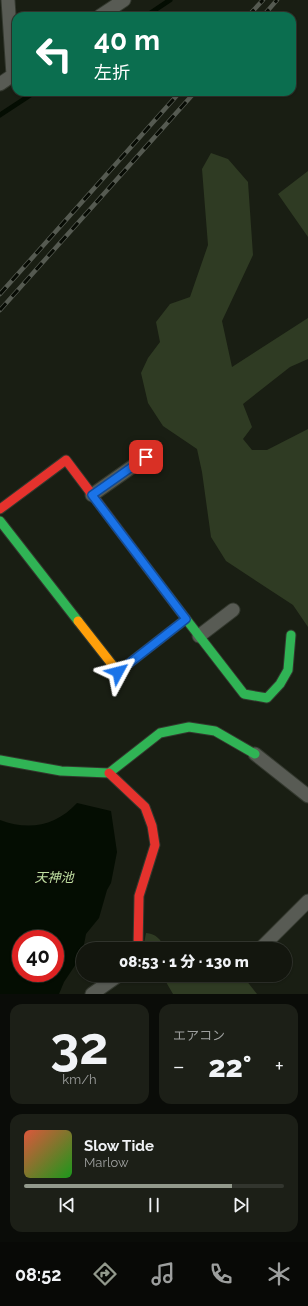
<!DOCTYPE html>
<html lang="ja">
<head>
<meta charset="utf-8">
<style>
	:root { --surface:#13160e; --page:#1c1f17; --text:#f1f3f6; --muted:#9d9f9e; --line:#32352e; --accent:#92998c }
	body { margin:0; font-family:Raleway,"Noto Sans JP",sans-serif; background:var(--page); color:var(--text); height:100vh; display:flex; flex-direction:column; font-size:15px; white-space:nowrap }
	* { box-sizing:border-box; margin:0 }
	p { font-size:13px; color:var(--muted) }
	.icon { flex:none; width:22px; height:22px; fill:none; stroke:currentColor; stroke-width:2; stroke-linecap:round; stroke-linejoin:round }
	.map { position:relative; height:994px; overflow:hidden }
	.sheet { display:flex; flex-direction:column; gap:10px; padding:10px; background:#0a0c08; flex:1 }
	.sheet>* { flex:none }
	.banner { position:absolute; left:12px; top:12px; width:284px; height:84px; border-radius:12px; box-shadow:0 1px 3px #0004,0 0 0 1px var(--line); background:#0b6e4f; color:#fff; overflow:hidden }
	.speed { position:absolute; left:12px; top:930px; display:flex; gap:8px; font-size:20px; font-weight:700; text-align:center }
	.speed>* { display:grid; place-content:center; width:52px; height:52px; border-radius:50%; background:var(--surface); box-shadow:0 1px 3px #0004,0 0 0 1px var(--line); line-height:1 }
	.speed .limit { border:6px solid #d22; background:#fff; color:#111 }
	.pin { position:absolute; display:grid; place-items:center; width:34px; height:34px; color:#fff; margin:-17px; border-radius:8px; box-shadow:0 2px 6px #0006 }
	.me { position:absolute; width:44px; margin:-22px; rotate:52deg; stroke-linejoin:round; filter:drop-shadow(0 0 3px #0008) }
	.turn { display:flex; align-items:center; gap:14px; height:84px; padding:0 16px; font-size:18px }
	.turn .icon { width:52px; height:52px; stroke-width:2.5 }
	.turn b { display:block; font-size:28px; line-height:34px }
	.big { font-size:30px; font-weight:800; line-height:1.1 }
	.sheet .tile { flex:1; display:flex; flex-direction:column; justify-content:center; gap:6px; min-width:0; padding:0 14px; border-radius:12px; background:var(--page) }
	.sheet .dial { align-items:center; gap:0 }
	.dial b { font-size:52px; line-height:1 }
	.song { display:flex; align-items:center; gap:12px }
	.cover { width:48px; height:48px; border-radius:6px; background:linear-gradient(135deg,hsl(10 70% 55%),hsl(120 70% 35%)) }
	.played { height:4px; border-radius:2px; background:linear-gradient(90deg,var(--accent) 80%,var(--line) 80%) }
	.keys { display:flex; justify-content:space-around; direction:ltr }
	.heat { display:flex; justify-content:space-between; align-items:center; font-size:22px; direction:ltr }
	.sheet .tiles { flex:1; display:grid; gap:10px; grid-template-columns:1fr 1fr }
	.tile:last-child { grid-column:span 2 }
	.trip { position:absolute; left:76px; top:942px; width:216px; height:40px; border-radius:20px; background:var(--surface); box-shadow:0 1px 3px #0004,0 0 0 1px var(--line); font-weight:800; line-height:40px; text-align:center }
	.menu { display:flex; height:64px; justify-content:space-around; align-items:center; background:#080906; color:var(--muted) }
	.menu .icon { width:28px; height:28px }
	.menu .current { color:var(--accent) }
	.menu b { font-size:18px; color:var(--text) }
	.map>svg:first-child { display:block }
	.green { fill:#2f3b23 }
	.water { fill:#040d02; fill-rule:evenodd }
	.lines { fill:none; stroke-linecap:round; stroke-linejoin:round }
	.stream { stroke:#040d02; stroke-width:5 }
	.street-casing { stroke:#33382e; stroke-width:15 }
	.fast-casing { stroke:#33382e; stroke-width:11 }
	.slow-casing { stroke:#33382e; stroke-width:11 }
	.jam-casing { stroke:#33382e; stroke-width:11 }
	.street { stroke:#585b54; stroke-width:13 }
	.fast { stroke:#30b455; stroke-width:9 }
	.slow { stroke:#ff9f0a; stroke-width:9 }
	.jam { stroke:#e5322d; stroke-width:9 }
	.rail-casing { stroke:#555a51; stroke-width:4.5 }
	.rail { stroke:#070b04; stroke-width:3; stroke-dasharray:9; stroke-linecap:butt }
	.route-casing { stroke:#114b97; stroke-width:10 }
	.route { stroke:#1a73e8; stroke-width:7 }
	.labels { text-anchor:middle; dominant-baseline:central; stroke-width:4; stroke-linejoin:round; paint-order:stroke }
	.water-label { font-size:13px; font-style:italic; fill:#c1e0a2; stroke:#070b04 }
</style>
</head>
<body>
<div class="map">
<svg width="308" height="994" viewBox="0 0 308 994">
	<rect width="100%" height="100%" fill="#191e13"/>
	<path class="green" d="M 211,153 L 228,159 L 248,182 L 253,255 L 222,321 L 232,367 L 308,318 L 308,359 L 290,367 L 243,404 L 252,427 L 243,439 L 252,450 L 267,450 L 308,429 L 308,627 L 293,605 L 226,561 L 211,537 L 202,472 L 197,449 L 163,426 L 148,403 L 141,373 L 148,358 L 160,342 L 156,322 L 170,304 L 190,297 L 208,245 L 202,169 Z
		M 308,171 L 308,237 L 278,194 Z
		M 146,933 C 156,934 161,939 165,949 L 143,949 Z
		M 165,975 L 191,975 L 213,978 L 217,975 L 242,975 L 257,994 L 173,994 L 166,982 Z"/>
	<path class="water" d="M 77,803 L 111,811 L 117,852 L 111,883 L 107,890 L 99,918 L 86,934 L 82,955 L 64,982 L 59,994 L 0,994 L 0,820 C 29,831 56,826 77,803 ZM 21,939 L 55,939 L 55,973 L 21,973 Z"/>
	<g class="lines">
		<path class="stream" d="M 146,16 L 170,0
			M 0,115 L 35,92"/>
		<defs>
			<path id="street" d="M 8,0 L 13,75
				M 100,16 L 124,0
				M 0,84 L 16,73
				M 92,495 L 146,457
				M 199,636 L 233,610
				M 255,754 L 308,796
				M 260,949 L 308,901
				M 92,994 L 119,975"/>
			<path id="fast" d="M 0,521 L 78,621
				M 186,619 L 244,694 L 267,698 L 280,684 L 288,670 L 291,635
				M 0,760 L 61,771 L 109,773 L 160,733 L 189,727 L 215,731 L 255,754"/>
			<path id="slow" d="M 78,621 L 118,672 L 186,619 L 142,561"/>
			<path id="jam" d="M 0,509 L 66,460 L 142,561
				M 109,773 L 145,807 L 152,826 L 155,845 L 139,896 L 138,949"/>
		</defs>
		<use href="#street" class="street-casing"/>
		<use href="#fast" class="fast-casing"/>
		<use href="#slow" class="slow-casing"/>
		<use href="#jam" class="jam-casing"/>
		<use href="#street" class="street"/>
		<use href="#fast" class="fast"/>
		<use href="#slow" class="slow"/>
		<use href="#jam" class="jam"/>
		<defs>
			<path id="rail" d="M 248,16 L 263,0
				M 263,16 L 277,0
				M 0,294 L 180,92
				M 0,310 L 195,92"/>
		</defs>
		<use href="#rail" class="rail-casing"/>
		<use href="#rail" class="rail"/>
	</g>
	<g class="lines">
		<defs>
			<path id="route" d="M 118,672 L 186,619 L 92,495 L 146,457"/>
		</defs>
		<use href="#route" class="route-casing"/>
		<use href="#route" class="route"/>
	</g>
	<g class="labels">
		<g class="water-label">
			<text x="54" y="877">天神池</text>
		</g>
	</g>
</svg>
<div class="speed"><div class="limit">40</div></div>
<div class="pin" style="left:146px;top:457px;background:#d93025"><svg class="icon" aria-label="arrive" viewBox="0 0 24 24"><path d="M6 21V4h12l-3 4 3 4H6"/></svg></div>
<svg class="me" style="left:118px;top:672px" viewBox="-20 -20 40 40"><path d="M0-17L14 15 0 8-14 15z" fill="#1a73e8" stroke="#fff" stroke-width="4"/></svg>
<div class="trip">08:53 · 1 分 · 130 m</div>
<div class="banner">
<div class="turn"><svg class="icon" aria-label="left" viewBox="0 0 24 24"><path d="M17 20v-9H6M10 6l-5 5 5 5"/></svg><div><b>40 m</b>左折</div></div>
</div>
</div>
<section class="sheet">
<div class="tiles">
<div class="tile dial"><b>32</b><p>km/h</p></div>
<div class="tile"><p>エアコン</p>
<div class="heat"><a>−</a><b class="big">22°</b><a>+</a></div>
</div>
<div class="tile">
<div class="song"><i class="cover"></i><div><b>Slow Tide</b><p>Marlow</p></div></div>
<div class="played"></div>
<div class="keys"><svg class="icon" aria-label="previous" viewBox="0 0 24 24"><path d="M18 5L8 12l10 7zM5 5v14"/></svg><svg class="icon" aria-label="pause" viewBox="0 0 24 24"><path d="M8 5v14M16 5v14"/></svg><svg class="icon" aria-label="next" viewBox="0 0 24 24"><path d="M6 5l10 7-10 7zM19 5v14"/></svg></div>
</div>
</div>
</section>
<nav class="menu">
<b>08:52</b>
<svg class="icon current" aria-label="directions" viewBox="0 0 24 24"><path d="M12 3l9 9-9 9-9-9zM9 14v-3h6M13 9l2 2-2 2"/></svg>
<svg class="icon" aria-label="music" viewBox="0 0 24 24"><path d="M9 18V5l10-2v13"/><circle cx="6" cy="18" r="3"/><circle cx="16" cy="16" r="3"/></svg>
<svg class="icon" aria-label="phone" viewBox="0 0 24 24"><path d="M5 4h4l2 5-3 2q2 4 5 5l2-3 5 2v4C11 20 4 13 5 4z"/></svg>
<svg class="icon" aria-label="climate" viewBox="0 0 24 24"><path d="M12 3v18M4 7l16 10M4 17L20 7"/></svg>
</nav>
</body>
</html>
